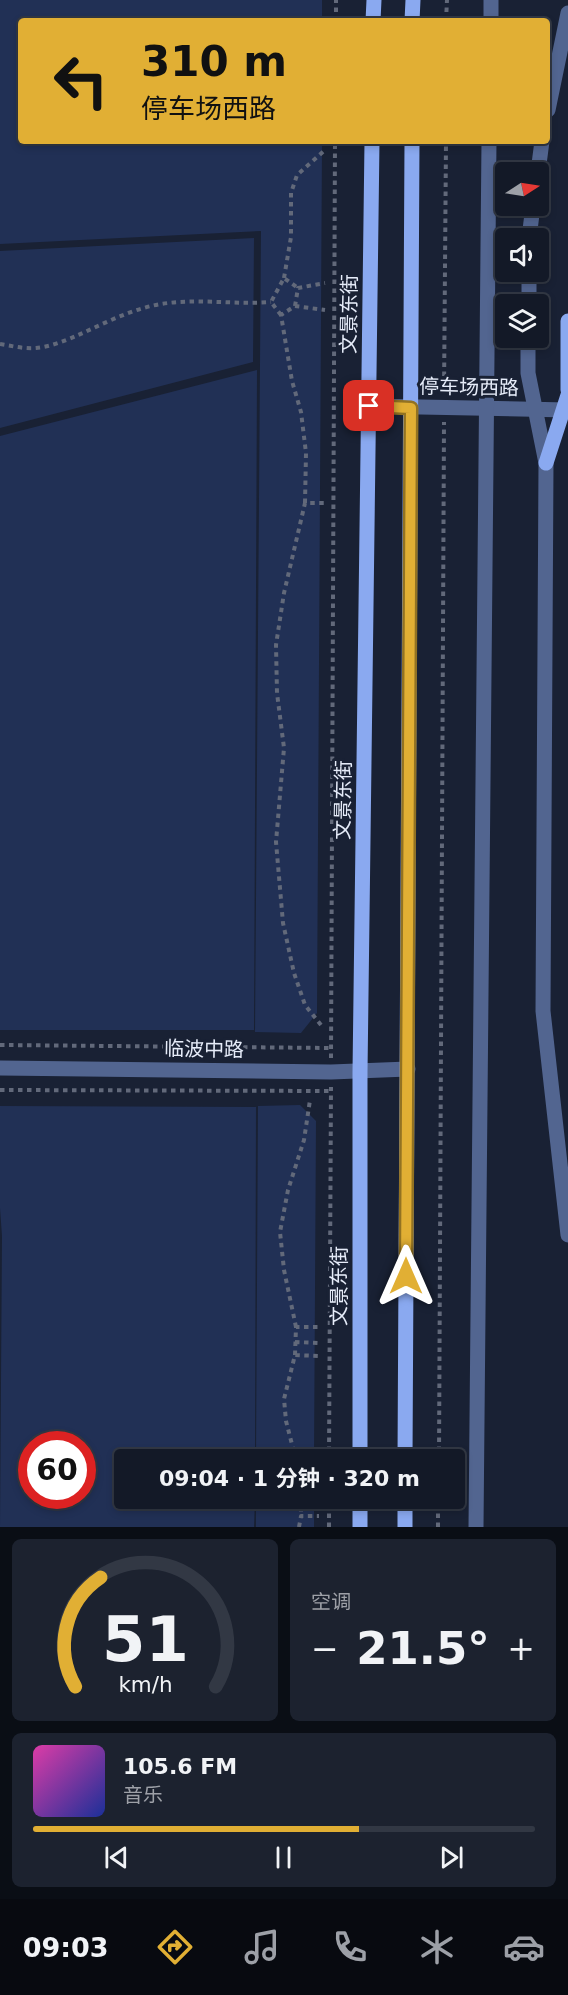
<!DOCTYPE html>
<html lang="zh">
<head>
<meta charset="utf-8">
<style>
	:root { --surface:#131927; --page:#1c222f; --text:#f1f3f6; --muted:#9da0a7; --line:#323844; --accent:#e1af34 }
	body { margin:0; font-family:"DejaVu Sans","Noto Sans SC",sans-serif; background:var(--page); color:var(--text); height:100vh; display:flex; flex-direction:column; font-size:22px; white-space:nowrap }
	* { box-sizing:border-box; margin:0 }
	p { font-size:20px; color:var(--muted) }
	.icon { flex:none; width:33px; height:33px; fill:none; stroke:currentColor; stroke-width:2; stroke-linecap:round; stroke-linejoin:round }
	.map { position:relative; height:1527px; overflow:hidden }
	.details { display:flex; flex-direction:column; gap:12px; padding:12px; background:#0a0e15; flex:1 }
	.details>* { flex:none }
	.top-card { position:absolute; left:18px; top:18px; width:532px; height:126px; border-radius:6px; box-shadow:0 3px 9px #0003,0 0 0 2px var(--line); background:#e1af34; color:#111; overflow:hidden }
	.needle { width:39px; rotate:78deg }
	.controls { position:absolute; left:495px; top:162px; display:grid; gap:12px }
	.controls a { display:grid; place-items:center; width:54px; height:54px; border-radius:6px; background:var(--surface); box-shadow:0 3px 9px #0003,0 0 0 2px var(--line); font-size:30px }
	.speed { position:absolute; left:18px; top:1431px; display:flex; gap:12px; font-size:30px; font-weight:700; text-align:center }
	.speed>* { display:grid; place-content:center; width:78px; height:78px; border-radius:50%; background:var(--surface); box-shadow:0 3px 9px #0003,0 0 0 2px var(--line); line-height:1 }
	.speed .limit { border:9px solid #d22; background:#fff; color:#111 }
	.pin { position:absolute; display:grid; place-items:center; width:51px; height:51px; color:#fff; margin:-26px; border-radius:12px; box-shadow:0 3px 9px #0006 }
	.me { position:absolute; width:66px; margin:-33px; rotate:0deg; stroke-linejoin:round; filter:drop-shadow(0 0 4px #0008) }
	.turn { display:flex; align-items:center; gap:21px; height:126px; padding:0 24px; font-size:27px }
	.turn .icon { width:78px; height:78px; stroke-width:2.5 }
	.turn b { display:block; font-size:42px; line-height:51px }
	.big { font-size:45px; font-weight:700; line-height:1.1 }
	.details .widget { flex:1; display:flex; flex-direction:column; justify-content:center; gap:9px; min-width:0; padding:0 21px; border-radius:9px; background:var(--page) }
	.details .dial { align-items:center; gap:0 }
	.dial svg { height:156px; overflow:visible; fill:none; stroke:var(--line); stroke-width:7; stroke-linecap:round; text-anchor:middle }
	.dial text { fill:var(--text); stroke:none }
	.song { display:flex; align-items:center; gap:18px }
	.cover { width:72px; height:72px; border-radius:9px; background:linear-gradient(135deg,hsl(320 70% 55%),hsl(230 70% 35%)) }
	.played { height:6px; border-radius:3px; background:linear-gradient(90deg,var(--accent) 65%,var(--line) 65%) }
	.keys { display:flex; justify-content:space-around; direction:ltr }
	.heat { display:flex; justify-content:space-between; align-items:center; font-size:33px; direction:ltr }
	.details .tiles { flex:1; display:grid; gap:12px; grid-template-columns:1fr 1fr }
	.widget:last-child { grid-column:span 2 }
	.trip { position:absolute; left:114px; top:1449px; width:351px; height:60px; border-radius:6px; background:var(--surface); box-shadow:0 3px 9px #0003,0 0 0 2px var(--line); font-weight:700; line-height:60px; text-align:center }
	.menu { display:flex; height:96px; justify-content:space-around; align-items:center; background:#080a10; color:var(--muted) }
	.menu .icon { width:42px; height:42px }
	.menu .active { color:var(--accent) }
	.menu b { font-size:27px; color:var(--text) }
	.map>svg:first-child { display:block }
	.green { fill:#213055; fill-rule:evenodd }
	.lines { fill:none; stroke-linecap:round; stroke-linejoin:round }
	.path { stroke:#62697a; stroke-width:4; stroke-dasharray:4.5 4.5; stroke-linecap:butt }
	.minor { stroke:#526590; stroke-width:15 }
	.tertiary { stroke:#526590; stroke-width:15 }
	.primary { stroke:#8aa9f0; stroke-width:15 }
	.route-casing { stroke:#927222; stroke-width:15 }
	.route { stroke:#e1af34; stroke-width:10 }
	.labels { text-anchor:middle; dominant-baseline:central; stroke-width:6; stroke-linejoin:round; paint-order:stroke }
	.street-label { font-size:20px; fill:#e6ecf9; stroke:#192134 }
</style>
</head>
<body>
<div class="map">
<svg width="568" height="1527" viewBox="0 0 568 1527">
	<rect width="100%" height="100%" fill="#192134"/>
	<path class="green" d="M 0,0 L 322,0 L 322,21 L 21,21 L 21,141 L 322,141 L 317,1013 L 301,1033 L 255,1032 L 261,231 L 0,244 Z
		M 254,238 L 253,362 L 0,428 L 0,251 Z
		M 257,370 L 254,1030 L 0,1030 L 0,436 Z
		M 300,1105 L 316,1121 L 314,1459 L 256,1459 L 258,1106 Z
		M 0,1106 L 256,1107 L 255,1459 L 124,1460 L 124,1498 L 255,1499 L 254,1527 L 0,1527 L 2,1236 L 0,1208 ZM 82,1444 L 82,1496 L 32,1496 L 32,1444 Z
		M 256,1499 L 314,1499 L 314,1527 L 256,1527 Z"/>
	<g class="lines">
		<path class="path" d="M 336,21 L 336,0
			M 446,21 L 447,0
			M 284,278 L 291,237 L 291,193 L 297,175 L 326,149
			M 295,306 L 298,288 L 325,283
			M 281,315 L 271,302 L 284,278 L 298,288
			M 0,344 C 12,346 24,349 36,348 C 49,347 64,341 76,336 C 103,324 131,309 161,304 C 198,298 235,305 271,302
			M 444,394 L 446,141
			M 305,503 L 306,453 L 301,412 L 292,381 L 281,315 L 295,306 L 325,310
			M 321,1025 L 305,1005 L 294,973 L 283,923 L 276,842 L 284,748 L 277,693 L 276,645 L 284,593 L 305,503 L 324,503
			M 0,1045 L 331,1048
			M 331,1058 L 335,141
			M 0,1090 L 331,1091
			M 296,1327 L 284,1270 L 280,1232 L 288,1190 L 304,1140 L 310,1100
			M 295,1342 L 319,1343
			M 295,1355 L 296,1327 L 320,1327
			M 296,1460 L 286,1421 L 284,1399 L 295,1355 L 319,1356
			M 329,1460 L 331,1087
			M 439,1460 L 444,422
			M 301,1498 L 301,1516
			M 299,1527 L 301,1516 L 319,1516
			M 329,1527 L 329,1498
			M 438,1527 L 438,1498"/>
		<path class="minor" d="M 369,406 L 568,410"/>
		<path class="tertiary" d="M 491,21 L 491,0
			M 548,110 L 568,13
			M 538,172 L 542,141
			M 529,238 L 533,206
			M 529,304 L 529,272
			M 528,338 L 528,373 L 546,463 L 543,1011 L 568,1235
			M 0,1068 L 331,1072 L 408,1069
			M 476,1527 L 489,141"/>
		<path class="primary" d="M 373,21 L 374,0
			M 412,21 L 413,0
			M 568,321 L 568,390
			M 546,463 L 568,395
			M 360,1460 L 360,1072 L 372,141
			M 405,1460 L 412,141
			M 360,1498 L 360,1527
			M 405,1527 L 405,1498"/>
	</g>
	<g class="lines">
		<defs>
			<path id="route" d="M 369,406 L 411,408 L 406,1276"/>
		</defs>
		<use href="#route" class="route-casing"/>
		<use href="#route" class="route"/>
	</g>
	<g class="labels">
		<g class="street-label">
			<text transform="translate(349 314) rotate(-89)">文景东街</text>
			<text transform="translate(469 387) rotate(1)">停车场西路</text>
			<text transform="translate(343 800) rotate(-89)">文景东街</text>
			<text transform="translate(204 1049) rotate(1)">临波中路</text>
			<text transform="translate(339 1286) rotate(-90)">文景东街</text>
		</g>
	</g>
</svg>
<div class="controls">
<a><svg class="needle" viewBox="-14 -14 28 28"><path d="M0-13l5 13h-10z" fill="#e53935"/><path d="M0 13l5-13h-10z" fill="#9da0a7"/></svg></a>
<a><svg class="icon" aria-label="sound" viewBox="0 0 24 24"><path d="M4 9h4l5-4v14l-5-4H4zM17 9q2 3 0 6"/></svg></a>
<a><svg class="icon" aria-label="layers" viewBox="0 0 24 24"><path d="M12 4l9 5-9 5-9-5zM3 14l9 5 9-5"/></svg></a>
</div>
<div class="speed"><div class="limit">60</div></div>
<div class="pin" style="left:369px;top:406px;background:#d93025"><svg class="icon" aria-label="arrive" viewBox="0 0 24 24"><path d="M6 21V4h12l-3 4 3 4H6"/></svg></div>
<svg class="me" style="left:406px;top:1276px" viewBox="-20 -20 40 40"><path d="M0-17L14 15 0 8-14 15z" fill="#e1af34" stroke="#fff" stroke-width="4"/></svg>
<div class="trip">09:04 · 1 分钟 · 320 m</div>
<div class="top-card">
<div class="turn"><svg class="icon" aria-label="left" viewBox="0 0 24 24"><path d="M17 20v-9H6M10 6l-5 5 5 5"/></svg><div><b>310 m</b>停车场西路</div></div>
</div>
</div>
<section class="details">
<div class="tiles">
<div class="widget dial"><svg viewBox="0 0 100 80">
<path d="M14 69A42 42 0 1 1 86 69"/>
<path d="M14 69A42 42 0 0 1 27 13" stroke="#e1af34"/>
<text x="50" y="56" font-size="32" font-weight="700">51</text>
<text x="50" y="72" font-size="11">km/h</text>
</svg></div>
<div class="widget"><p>空调</p>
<div class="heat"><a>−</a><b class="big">21.5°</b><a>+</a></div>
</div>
<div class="widget">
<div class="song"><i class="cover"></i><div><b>105.6 FM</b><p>音乐</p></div></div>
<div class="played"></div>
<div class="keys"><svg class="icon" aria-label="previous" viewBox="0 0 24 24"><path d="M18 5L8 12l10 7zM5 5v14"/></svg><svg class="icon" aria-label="pause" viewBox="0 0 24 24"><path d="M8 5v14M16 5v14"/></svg><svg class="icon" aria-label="next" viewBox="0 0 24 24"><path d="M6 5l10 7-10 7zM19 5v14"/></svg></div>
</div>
</div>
</section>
<nav class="menu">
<b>09:03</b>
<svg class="icon active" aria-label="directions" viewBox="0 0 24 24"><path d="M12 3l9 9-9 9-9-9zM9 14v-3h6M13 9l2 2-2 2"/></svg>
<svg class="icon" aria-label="music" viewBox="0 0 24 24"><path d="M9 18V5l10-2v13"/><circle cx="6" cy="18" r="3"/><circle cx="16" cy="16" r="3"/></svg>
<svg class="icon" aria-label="phone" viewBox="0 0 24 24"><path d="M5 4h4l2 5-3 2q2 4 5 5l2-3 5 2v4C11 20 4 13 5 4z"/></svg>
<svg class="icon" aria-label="climate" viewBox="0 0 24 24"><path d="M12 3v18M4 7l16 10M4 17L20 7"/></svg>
<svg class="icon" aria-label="car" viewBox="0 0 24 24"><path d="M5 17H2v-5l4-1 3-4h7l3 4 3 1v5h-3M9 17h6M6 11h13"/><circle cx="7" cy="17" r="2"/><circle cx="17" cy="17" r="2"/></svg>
</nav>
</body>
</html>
